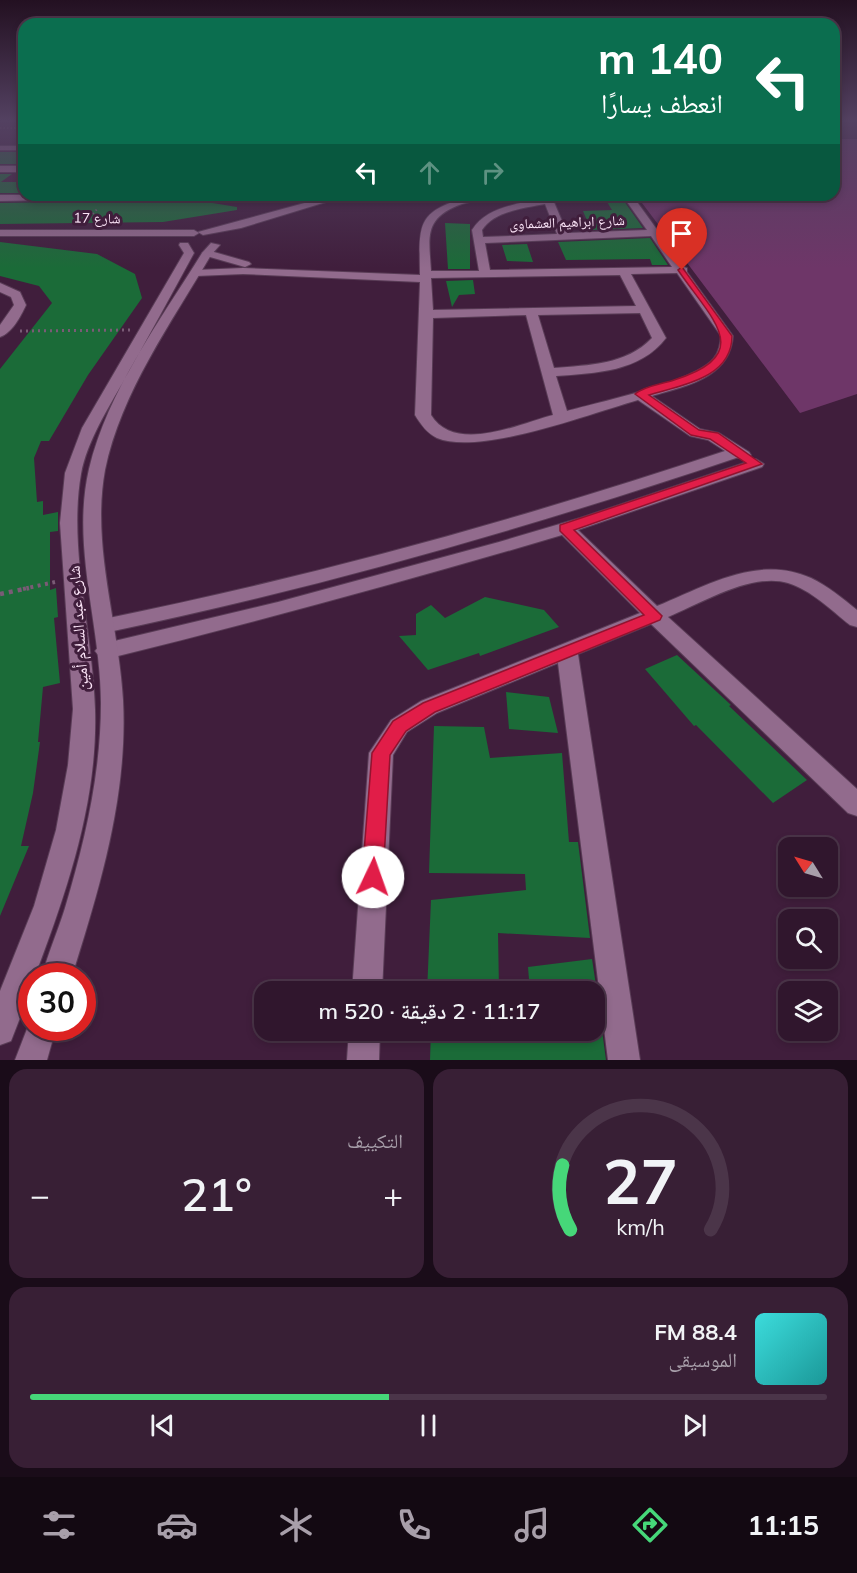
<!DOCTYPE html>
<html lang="ar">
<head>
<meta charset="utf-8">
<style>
	:root { --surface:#30162d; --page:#381f35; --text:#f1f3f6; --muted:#a89faa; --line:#4b3549; --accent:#46d779 }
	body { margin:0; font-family:Mulish,"Noto Naskh Arabic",sans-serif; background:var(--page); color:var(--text); direction:rtl; height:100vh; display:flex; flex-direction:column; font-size:22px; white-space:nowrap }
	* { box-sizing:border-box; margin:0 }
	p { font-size:20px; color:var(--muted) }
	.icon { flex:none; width:33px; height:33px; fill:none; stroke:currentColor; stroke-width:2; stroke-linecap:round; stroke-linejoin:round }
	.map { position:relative; height:1060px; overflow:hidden; direction:ltr }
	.details { display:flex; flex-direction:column; gap:9px; padding:9px; background:#1a0c19; flex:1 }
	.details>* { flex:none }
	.top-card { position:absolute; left:18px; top:18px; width:822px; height:183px; border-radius:18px; box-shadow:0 3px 9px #0003,0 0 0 2px var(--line); direction:rtl; background:#0b6e4f; color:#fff; overflow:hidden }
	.needle { width:39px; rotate:307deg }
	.tools { position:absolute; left:778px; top:837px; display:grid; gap:12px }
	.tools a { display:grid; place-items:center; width:60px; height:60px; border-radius:12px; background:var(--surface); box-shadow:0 3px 9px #0003,0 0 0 2px var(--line); font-size:30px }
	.speed { position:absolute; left:18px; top:963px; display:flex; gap:12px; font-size:30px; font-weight:700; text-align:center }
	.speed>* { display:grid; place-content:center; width:78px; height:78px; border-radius:50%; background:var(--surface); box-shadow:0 3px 9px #0003,0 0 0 2px var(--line); line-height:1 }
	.speed .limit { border:9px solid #d22; background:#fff; color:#111 }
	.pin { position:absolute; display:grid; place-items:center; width:51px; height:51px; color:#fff; margin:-62px -26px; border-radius:50% 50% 50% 0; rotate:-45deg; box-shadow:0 0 6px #0007 }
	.pin .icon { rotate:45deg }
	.me { position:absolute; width:66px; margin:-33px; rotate:3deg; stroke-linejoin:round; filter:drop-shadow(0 0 4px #0008) }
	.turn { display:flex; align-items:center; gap:21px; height:126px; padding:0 18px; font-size:27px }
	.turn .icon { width:78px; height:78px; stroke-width:2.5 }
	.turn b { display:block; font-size:42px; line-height:51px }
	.lanes { display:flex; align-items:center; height:57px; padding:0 18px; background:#0003; justify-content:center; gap:30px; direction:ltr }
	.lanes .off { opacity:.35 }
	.big { font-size:45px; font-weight:600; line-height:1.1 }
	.details .widget { flex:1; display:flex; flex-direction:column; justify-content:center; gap:9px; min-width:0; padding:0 21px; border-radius:18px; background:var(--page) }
	.details .dial { align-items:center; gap:0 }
	.dial svg { height:156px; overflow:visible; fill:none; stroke:var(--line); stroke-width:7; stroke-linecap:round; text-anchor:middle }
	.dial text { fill:var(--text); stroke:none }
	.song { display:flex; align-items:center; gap:18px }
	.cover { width:72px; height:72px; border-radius:9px; background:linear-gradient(135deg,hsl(180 70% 55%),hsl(180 70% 35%)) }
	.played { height:6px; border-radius:3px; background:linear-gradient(90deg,var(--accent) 45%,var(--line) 45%) }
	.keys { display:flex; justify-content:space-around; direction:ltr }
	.heat { display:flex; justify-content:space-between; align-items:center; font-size:33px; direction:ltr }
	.details .tiles { flex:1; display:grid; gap:9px; grid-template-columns:1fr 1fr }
	.widget:last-child { grid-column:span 2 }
	.trip { position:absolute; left:254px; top:981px; width:351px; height:60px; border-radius:18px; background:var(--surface); box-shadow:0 3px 9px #0003,0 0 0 2px var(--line); font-weight:600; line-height:60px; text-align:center; direction:rtl }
	.tabs { display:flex; height:96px; justify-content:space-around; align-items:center; background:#130912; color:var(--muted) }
	.tabs .icon { width:42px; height:42px }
	.tabs .active { color:var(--accent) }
	.tabs b { font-size:27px; color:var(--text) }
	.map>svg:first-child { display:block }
	.green { fill:#6e3668 }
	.building { fill:#1b6b38 }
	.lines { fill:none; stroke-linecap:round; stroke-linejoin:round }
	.street-casing { stroke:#593c56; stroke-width:2 }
	.secondary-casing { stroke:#593c56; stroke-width:2 }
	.path-far4 { stroke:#7a5b76; stroke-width:1.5; stroke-dasharray:1.5 2; stroke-linecap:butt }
	.path-far3 { stroke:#7a5b76; stroke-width:2; stroke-dasharray:1.5 3; stroke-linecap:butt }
	.path-far2 { stroke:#7a5b76; stroke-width:3; stroke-dasharray:2 4; stroke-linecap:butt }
	.path-far1 { stroke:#7a5b76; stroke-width:4; stroke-dasharray:3 4.5; stroke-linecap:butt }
	.path { stroke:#7a5b76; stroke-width:4.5; stroke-dasharray:4 5; stroke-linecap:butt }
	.street { fill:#926b8d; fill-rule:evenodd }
	.secondary { fill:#926b8d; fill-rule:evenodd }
	.route { fill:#e11d48; stroke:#92132f; stroke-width:1.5 }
	.labels { text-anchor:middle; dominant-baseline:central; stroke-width:6; stroke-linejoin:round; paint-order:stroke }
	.far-street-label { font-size:14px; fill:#fce5f8; stroke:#401e3c }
	.street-label { font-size:16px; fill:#fce5f8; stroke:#401e3c }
</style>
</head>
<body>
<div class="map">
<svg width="857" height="1060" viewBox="0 0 857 1060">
	<rect width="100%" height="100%" fill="#401e3c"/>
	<path class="green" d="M 834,139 L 857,139 L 857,394 L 800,413 L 636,195 L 834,195 Z"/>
	<path class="building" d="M 0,152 L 24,152 L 24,164 L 0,164 Z
		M 0,174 L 12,174 L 1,182 L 24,182 L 24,193 L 0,193 Z
		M 188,199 L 237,207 L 237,210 L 163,222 L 0,224 L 0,203 L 138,201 L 137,203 Z
		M 624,201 L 643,228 L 591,230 L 583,211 L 612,210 L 607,202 Z
		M 445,223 L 470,224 L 470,269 L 448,269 Z
		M 650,238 L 668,265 L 652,265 L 650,259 L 566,260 L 558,242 Z
		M 0,242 L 97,254 L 135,274 L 142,298 L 88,375 L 49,441 L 41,441 L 34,458 L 37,502 L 43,501 L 43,515 L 58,512 L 58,531 L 50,532 L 50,590 L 56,588 L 58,617 L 54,618 L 60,683 L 43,687 L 38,742 L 40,742 L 33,793 L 21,846 L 29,846 L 0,916 L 0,369 L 52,303 L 39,286 L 0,276 Z
		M 527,244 L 533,262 L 507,261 L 502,245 Z
		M 473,280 L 475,294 L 459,295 L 452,307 L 446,281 Z
		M 485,597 L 544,610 L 559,627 L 480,656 L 479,653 L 428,670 L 399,636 L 416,635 L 416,614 L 431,605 L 445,618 Z
		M 677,655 L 731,705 L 729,706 L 807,780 L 773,803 L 696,725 L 694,726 L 645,669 Z
		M 506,692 L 549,697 L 558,733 L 509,729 Z
		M 434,726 L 484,727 L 490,758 L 562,753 L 569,842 L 578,842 L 590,938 L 498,933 L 499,990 L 427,992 L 431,900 L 526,890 L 525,874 L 429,873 Z
		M 592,959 L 597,992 L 530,992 L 528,967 Z
		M 431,1030 L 602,1030 L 606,1060 L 430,1060 Z"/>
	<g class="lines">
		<defs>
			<path id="street" d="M 0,146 L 24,146 L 24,150 L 0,150 Z
				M 0,166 L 24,166 L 24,172 L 0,172 Z
				M 0,195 L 170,195 L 165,198 L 0,201 Z
				M 473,195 L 488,195 C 481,200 470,202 462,204 C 423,218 429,237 431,271 L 479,271 L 472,230 C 486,207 518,204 543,198 L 541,195 L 551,195 L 567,233 L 647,230 L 622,195 L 632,195 L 684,267 L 687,268 L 687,272 L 733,336 C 730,378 686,386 652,396 L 700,429 L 719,433 L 749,452 L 751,455 L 749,458 L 736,458 C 528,528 319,588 104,633 L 97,631 L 94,626 L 97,621 L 104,619 C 315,576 521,519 725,451 L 708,440 L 690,436 L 638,400 C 592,413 480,456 437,438 C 427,433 421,425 415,415 L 420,282 L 243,274 L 196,276 L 190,273 L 196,270 L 243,268 L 420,275 C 419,220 417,212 473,195 ZM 545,204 L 557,234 L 483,237 L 482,230 C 494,211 525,208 545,204 ZM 651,236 L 672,267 L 490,270 L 485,243 ZM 677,273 L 721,336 C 720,344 719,352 714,358 C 695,382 599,402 567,411 L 556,376 C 596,373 640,372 666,338 L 631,274 ZM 620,275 L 636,306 L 433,310 L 431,278 ZM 640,313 L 652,338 C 626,365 589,365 554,368 L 538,315 ZM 526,315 L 553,415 C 519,424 455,454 431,415 L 433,318 Z
				M 0,230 L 194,230 L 199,233 L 194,236 L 0,236 Z
				M 207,250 L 249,262 L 251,264 L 245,267 L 203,255 L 202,253 Z
				M 0,283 L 20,292 L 26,305 C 21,316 12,333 0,337 L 0,325 L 14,305 L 11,297 L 0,292 Z
				M 756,459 L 764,464 L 762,467 L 578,530 L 657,606 C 706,586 758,554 811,578 C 828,586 842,598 857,610 L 857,627 L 850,625 C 831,610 811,590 788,583 C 752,572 702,603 668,617 L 857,789 L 857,816 L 848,813 L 651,624 L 578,654 L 640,1060 L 608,1060 L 558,663 L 437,713 L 407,732 L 393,755 L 382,992 L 352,992 L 369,753 L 391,720 L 421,701 L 640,613 L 562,535 C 411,580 259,621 106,659 L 99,656 L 95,651 L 99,646 L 106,643 L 278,602 L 499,542 L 580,518 Z
				M 349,1030 L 380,1030 L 379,1060 L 347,1060 Z"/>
			<path id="secondary" d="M 334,195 L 349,195 L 241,228 L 203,235 L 198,232 Z
				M 180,243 L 188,243 L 194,253 C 171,295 148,338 124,380 C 108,409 87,441 81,474 C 68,548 93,634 95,709 C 98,801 67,891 35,976 L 32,976 L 32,987 L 11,1041 L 0,1045 L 0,991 L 34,906 L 56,830 L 68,765 L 73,709 L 60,523 L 65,473 L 82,428 L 184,253 L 179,245 Z
				M 211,243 L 220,245 L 211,255 C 172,322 121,392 105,470 C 91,546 119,624 123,700 C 128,795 100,887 72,976 L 42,976 C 48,953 58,931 65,908 C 85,841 101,773 101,703 C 101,626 71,546 89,469 C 108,390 160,321 202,253 Z
				M 32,1016 L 32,1028 L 56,1028 L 47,1060 L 15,1060 Z"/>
		</defs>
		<use href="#street" class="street-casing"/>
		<use href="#secondary" class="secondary-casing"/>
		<path class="path-far4" d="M 0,128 L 24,128"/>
		<path class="path-far3" d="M 87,221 L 98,208"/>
		<path class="path-far2" d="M 20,331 L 130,330"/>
		<path class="path-far1" d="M 23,589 L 55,582"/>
		<path class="path" d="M 0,594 L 29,588"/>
		<use href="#street" class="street"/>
		<use href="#secondary" class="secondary"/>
	</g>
	<linearGradient id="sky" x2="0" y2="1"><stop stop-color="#231021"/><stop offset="0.45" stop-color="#534161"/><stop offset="1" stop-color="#534161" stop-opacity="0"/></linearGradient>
	<rect width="857" height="268" fill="url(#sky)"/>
	<path class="route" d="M 682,267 L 732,336 C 732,378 682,385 649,395 L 699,430 L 718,433 L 762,464 L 574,530 L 662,616 L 660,620 L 435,712 L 406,731 L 390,755 L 383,877 L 380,884 L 373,887 L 365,884 L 362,877 L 372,753 L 393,721 L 423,703 L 644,615 L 560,531 L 560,525 L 746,463 L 710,439 L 691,435 L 635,394 C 644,386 662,384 674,380 C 757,354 711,319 678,270 Z"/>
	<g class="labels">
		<g class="far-street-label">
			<text transform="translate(97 218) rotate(1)">شارع 17</text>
			<text transform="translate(567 222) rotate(-2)">شارع ابراهيم العشماوى</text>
		</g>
		<g class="street-label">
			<text transform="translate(78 628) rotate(-94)">شارع عبد السلام أمين</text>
		</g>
	</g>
</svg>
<div class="tools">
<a><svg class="needle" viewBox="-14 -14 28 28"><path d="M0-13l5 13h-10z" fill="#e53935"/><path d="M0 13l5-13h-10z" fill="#a89faa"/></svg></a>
<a><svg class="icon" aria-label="search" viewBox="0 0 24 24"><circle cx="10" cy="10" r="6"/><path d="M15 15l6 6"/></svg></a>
<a><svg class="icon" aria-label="layers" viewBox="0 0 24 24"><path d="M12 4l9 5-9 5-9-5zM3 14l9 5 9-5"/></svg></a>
</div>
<div class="speed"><div class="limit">30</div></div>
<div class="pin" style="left:682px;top:270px;background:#d93025"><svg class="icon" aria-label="arrive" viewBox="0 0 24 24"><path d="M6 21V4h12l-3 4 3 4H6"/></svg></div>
<svg class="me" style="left:373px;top:877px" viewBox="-20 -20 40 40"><circle r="19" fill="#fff"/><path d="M0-13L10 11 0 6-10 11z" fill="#e11d48"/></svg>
<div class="trip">11:17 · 2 دقيقة · 520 m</div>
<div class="top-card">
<div class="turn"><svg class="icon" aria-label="left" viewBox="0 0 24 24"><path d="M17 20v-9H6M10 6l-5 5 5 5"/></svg><div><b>140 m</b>انعطف يسارًا</div></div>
<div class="lanes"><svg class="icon" aria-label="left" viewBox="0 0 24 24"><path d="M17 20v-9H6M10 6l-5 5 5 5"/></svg><svg class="icon off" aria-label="ahead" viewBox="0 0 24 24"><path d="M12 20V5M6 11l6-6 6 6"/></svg><svg class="icon off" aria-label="right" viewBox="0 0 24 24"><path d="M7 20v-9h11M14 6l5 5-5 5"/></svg></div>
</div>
</div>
<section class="details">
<div class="tiles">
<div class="widget dial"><svg viewBox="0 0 100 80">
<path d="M14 69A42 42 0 1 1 86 69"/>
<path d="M14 69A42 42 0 0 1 10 36" stroke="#46d779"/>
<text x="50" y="56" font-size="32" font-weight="700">27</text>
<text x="50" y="72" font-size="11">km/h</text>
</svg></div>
<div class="widget"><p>التكييف</p>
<div class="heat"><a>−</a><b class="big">21°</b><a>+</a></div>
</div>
<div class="widget">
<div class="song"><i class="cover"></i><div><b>88.4 FM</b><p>الموسيقى</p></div></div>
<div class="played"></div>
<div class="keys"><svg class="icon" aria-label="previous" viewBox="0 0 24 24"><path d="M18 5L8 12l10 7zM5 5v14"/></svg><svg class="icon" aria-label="pause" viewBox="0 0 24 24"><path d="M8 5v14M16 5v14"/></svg><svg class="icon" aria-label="next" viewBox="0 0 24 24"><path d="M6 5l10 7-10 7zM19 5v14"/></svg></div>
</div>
</div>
</section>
<nav class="tabs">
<b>11:15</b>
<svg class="icon active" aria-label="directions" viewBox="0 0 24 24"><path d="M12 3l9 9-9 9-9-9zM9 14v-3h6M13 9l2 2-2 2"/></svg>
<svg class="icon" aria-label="music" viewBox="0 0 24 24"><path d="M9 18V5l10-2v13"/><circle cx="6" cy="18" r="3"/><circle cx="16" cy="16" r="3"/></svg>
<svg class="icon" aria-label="phone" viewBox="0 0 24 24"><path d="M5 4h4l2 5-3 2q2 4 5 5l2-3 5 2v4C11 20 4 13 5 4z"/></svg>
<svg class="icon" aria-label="climate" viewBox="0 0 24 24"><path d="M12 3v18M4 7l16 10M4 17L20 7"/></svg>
<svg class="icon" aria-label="car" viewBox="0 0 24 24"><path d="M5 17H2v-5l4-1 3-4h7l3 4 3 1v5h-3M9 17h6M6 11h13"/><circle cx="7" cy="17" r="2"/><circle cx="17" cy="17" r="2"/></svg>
<svg class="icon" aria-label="filters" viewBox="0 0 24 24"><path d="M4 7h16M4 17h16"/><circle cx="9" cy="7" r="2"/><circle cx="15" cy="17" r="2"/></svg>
</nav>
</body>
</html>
